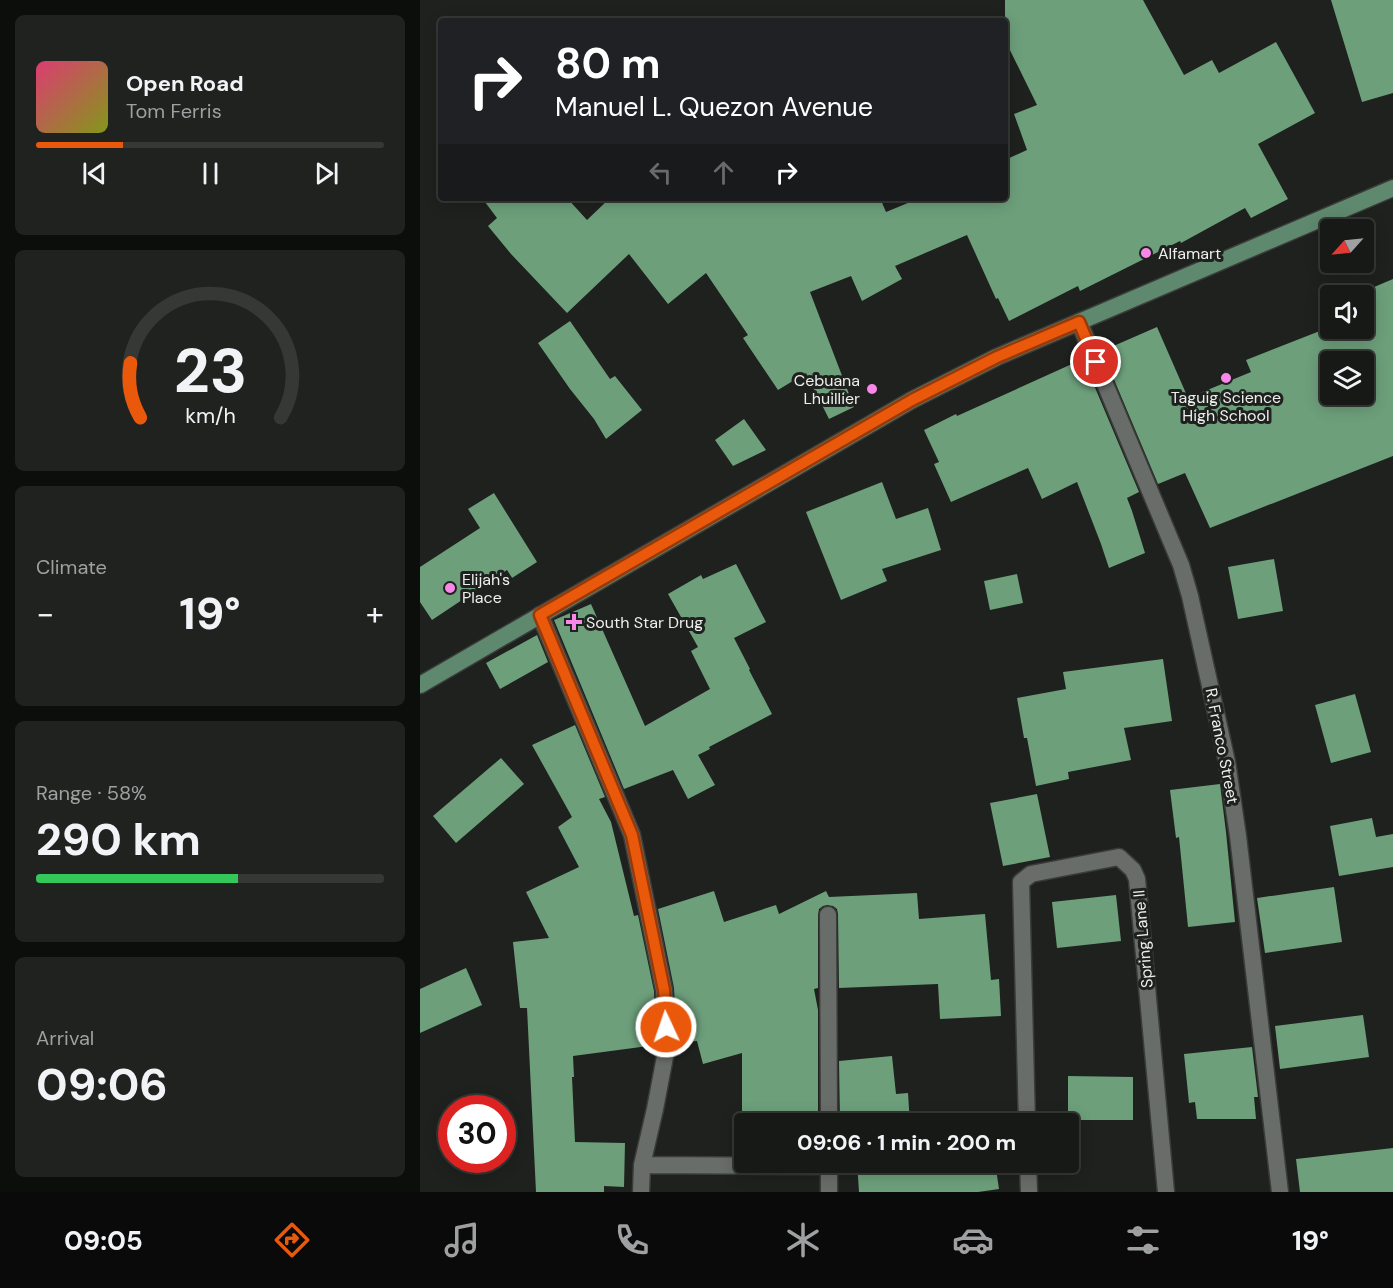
<!DOCTYPE html>
<html lang="en">
<head>
<meta charset="utf-8">
<style>
	:root { --surface:#161916; --page:#1f221f; --text:#f1f3f6; --muted:#9ea0a1; --line:#353835; --accent:#ea580c }
	body { margin:0; font-family:"DM Sans",sans-serif; background:var(--page); color:var(--text); height:100vh; display:flex; flex-direction:column; font-size:22px; white-space:nowrap }
	* { box-sizing:border-box; margin:0 }
	p { font-size:20px; color:var(--muted) }
	.icon { flex:none; width:33px; height:33px; fill:none; stroke:currentColor; stroke-width:2; stroke-linecap:round; stroke-linejoin:round }
	.map { position:relative; flex:1; overflow:hidden }
	.side { display:flex; flex-direction:column; gap:15px; padding:15px; background:#0c0e0c; width:420px }
	.side>* { flex:none }
	.banner { position:absolute; left:18px; top:18px; width:570px; height:183px; border-radius:6px; box-shadow:0 3px 15px #0003,0 0 0 2px var(--line); background:#202124; color:#fff; overflow:hidden }
	.needle { width:39px; rotate:243deg }
	.buttons { position:absolute; left:900px; top:219px; display:grid; gap:12px }
	.buttons a { display:grid; place-items:center; width:54px; height:54px; border-radius:6px; background:var(--surface); box-shadow:0 3px 15px #0003,0 0 0 2px var(--line); font-size:30px }
	.speed { position:absolute; left:18px; top:1095px; display:flex; gap:12px; font-size:30px; font-weight:700; text-align:center }
	.speed>* { display:grid; place-content:center; width:78px; height:78px; border-radius:50%; background:var(--surface); box-shadow:0 3px 15px #0003,0 0 0 2px var(--line); line-height:1 }
	.speed .limit { border:9px solid #d22; background:#fff; color:#111 }
	.pin { position:absolute; display:grid; place-items:center; width:51px; height:51px; color:#fff; margin:-26px; border:3px solid #fff; border-radius:50%; box-shadow:0 2px 6px #0007 }
	.me { position:absolute; width:66px; margin:-33px; rotate:357deg; stroke-linejoin:round; filter:drop-shadow(0 0 4px #0008) }
	.turn { display:flex; align-items:center; gap:21px; height:126px; padding:0 18px; font-size:27px }
	.turn .icon { width:78px; height:78px; stroke-width:2.5 }
	.turn b { display:block; font-size:42px; line-height:51px }
	.lanes { display:flex; align-items:center; height:57px; padding:0 18px; background:#0003; justify-content:center; gap:30px; direction:ltr }
	.lanes .off { opacity:.35 }
	.big { font-size:45px; font-weight:700; line-height:1.1 }
	.side .widget { flex:1; display:flex; flex-direction:column; justify-content:center; gap:9px; min-width:0; padding:0 21px; border-radius:9px; background:var(--page) }
	.side .dial { align-items:center; gap:0 }
	.dial svg { height:156px; overflow:visible; fill:none; stroke:var(--line); stroke-width:7; stroke-linecap:round; text-anchor:middle }
	.dial text { fill:var(--text); stroke:none }
	.song { display:flex; align-items:center; gap:18px }
	.cover { width:72px; height:72px; border-radius:9px; background:linear-gradient(135deg,hsl(340 70% 55%),hsl(70 70% 35%)) }
	.played { height:6px; border-radius:3px; background:linear-gradient(90deg,var(--accent) 25%,var(--line) 25%) }
	.keys { display:flex; justify-content:space-around; direction:ltr }
	.heat { display:flex; justify-content:space-between; align-items:center; font-size:33px; direction:ltr }
	.charge { height:9px; border-radius:4px; background:linear-gradient(90deg,#34c759 58%,var(--line) 0) }
	.trip { position:absolute; left:314px; top:1113px; width:345px; height:60px; border-radius:6px; background:var(--surface); box-shadow:0 3px 15px #0003,0 0 0 2px var(--line); font-weight:700; line-height:60px; text-align:center }
	.dock { display:flex; height:96px; justify-content:space-around; align-items:center; background:#090a09; color:var(--muted) }
	.dock .icon { width:42px; height:42px }
	.dock .current { color:var(--accent) }
	.dock b { font-size:27px; color:var(--text) }
	main { display:flex; flex:1; min-height:0 }
	.map>svg:first-child { display:block }
	.building { fill:#6d9f7b; fill-rule:evenodd }
	.lines { fill:none; stroke-linecap:round; stroke-linejoin:round }
	.minor-casing { stroke:#3a3c3a; stroke-width:19 }
	.secondary-casing { stroke:#3a3c3a; stroke-width:19 }
	.minor { stroke:#696d6a; stroke-width:16 }
	.secondary { stroke:#5f896e; stroke-width:16 }
	.route-casing { stroke:#983908; stroke-width:15 }
	.route { stroke:#ea580c; stroke-width:10 }
	.poi-dot { fill:#f987e9; stroke:#1e211e; stroke-width:2 }
	.labels { text-anchor:middle; dominant-baseline:central; stroke-width:6; stroke-linejoin:round; paint-order:stroke }
	.poi-label { font-size:16px; fill:#edefed; stroke:#1e211e; text-anchor:start }
	.street-label { font-size:16px; fill:#edefed; stroke:#1e211e }
</style>
</head>
<body>
<main>
<section class="side">
<div class="widget">
<div class="song"><i class="cover"></i><div><b>Open Road</b><p>Tom Ferris</p></div></div>
<div class="played"></div>
<div class="keys"><svg class="icon" aria-label="previous" viewBox="0 0 24 24"><path d="M18 5L8 12l10 7zM5 5v14"/></svg><svg class="icon" aria-label="pause" viewBox="0 0 24 24"><path d="M8 5v14M16 5v14"/></svg><svg class="icon" aria-label="next" viewBox="0 0 24 24"><path d="M6 5l10 7-10 7zM19 5v14"/></svg></div>
</div>
<div class="widget dial"><svg viewBox="0 0 100 80">
<path d="M14 69A42 42 0 1 1 86 69"/>
<path d="M14 69A42 42 0 0 1 9 41" stroke="#ea580c"/>
<text x="50" y="56" font-size="32" font-weight="700">23</text>
<text x="50" y="72" font-size="11">km/h</text>
</svg></div>
<div class="widget"><p>Climate</p>
<div class="heat"><a>−</a><b class="big">19°</b><a>+</a></div>
</div>
<div class="widget"><p>Range · 58%</p><b class="big">290 km</b><div class="charge"></div></div>
<div class="widget"><p>Arrival</p><b class="big">09:06</b></div>
</section>
<div class="map">
<svg width="973" height="1192" viewBox="0 0 973 1192">
	<rect width="100%" height="100%" fill="#1e211e"/>
	<path class="building" d="M 585,0 L 723,0 L 764,75 L 792,60 L 799,73 L 856,42 L 895,113 L 838,144 L 868,199 L 831,218 L 825,208 L 761,243 L 760,241 L 660,291 L 658,286 L 589,321 L 578,298 L 576,299 L 547,235 L 475,266 L 482,279 L 442,301 L 431,276 L 390,292 L 434,407 L 409,419 L 386,373 L 358,390 L 323,338 L 328,335 L 286,273 L 248,304 L 209,254 L 147,313 L 91,254 L 68,226 L 77,218 L 62,198 L 147,198 L 167,220 L 190,198 L 460,198 L 466,212 L 500,198 L 585,198 L 585,160 L 607,150 L 594,114 L 617,105 L 585,40 Z
		M 911,0 L 973,0 L 973,93 L 942,102 Z
		M 973,279 L 973,456 L 790,528 L 765,473 L 738,484 L 682,351 L 737,327 L 768,398 L 831,372 L 826,360 L 910,327 L 910,328 L 944,328 L 944,313 L 948,311 L 944,300 L 944,296 L 941,296 L 940,293 ZM 910,362 L 944,362 L 944,394 L 910,394 Z
		M 150,321 L 190,379 L 195,376 L 222,410 L 186,439 L 174,419 L 150,389 L 118,343 Z
		M 663,359 L 719,492 L 707,498 L 712,511 L 725,553 L 689,568 L 681,544 L 657,482 L 622,499 L 608,468 L 531,502 L 514,464 L 519,462 L 504,430 L 536,414 L 537,416 Z
		M 324,419 L 346,450 L 313,466 L 295,440 Z
		M 462,482 L 476,519 L 508,508 L 521,550 L 462,569 L 467,581 L 421,600 L 386,512 Z
		M 74,493 L 117,562 L 92,578 L 87,570 L 12,620 L 0,602 L 0,567 L 60,528 L 48,509 Z
		M 854,559 L 863,611 L 818,619 L 808,567 Z
		M 316,564 L 346,622 L 314,638 L 330,669 L 329,670 L 352,714 L 289,747 L 290,749 L 278,755 L 295,785 L 268,799 L 253,770 L 204,789 L 134,620 L 171,604 L 225,726 L 290,689 L 271,651 L 278,647 L 248,594 L 281,575 L 283,579 Z
		M 597,574 L 603,603 L 570,610 L 564,581 Z
		M 117,635 L 128,662 L 80,689 L 66,663 Z
		M 743,659 L 752,721 L 704,728 L 711,760 L 648,772 L 649,779 L 616,786 L 607,738 L 604,738 L 597,698 L 646,689 L 643,672 Z
		M 935,694 L 951,752 L 911,763 L 895,705 Z
		M 155,725 L 185,797 L 179,799 L 191,822 L 214,916 L 218,915 L 234,991 L 236,1045 L 153,1056 L 154,1077 L 152,1077 L 155,1142 L 205,1143 L 204,1187 L 184,1186 L 184,1192 L 116,1192 L 107,1008 L 100,1008 L 93,942 L 129,938 L 106,892 L 159,867 L 138,827 L 152,817 L 112,745 Z
		M 81,758 L 104,784 L 36,843 L 13,816 Z
		M 800,784 L 806,832 L 815,922 L 768,927 L 759,837 L 756,838 L 750,790 Z
		M 617,794 L 630,857 L 583,866 L 570,803 Z
		M 952,818 L 956,837 L 973,834 L 973,867 L 919,876 L 910,826 Z
		M 914,887 L 922,942 L 845,953 L 837,898 Z
		M 294,891 L 304,922 L 356,905 L 359,914 L 406,891 L 409,897 L 497,893 L 499,919 L 565,914 L 571,980 L 579,979 L 581,1016 L 520,1019 L 518,984 L 419,988 L 418,914 L 417,909 L 413,906 L 407,905 L 403,906 L 399,909 L 398,915 L 398,988 L 394,989 L 398,1010 L 398,1124 L 322,1124 L 322,1053 L 283,1064 L 277,1041 L 257,1043 L 254,988 L 238,909 Z
		M 696,895 L 701,941 L 637,948 L 632,902 Z
		M 46,968 L 62,1005 L 0,1033 L 0,989 Z
		M 943,1015 L 949,1057 L 860,1069 L 855,1026 Z
		M 832,1047 L 838,1097 L 834,1097 L 836,1119 L 777,1119 L 775,1102 L 769,1103 L 764,1054 Z
		M 472,1056 L 476,1094 L 488,1093 L 490,1124 L 420,1124 L 419,1061 Z
		M 648,1076 L 713,1077 L 713,1120 L 648,1120 Z
		M 973,1148 L 973,1192 L 880,1192 L 876,1159 Z
		M 437,1162 L 575,1162 L 579,1189 L 558,1192 L 439,1192 Z"/>
	<g class="lines">
		<defs>
			<path id="minor" d="M 659,322 L 761,565 L 770,596 L 807,762 L 818,836 L 860,1192
				M 120,615 L 212,835 L 244,990 L 247,1046 L 235,1109 L 222,1165 L 221,1192
				M 408,915 L 409,1124
				M 607,1124 L 601,882 L 611,874 L 699,857 L 713,870 L 717,879 L 746,1192
				M 409,1162 L 409,1192
				M 608,1162 L 609,1192
				M 222,1165 L 409,1166"/>
			<path id="secondary" d="M 0,685 L 492,400 L 577,357 L 973,188"/>
		</defs>
		<use href="#minor" class="minor-casing"/>
		<use href="#secondary" class="secondary-casing"/>
		<use href="#minor" class="minor"/>
		<use href="#secondary" class="secondary"/>
	</g>
	<g class="lines">
		<defs>
			<path id="route" d="M 246,1027 L 244,990 L 212,835 L 120,615 L 492,400 L 577,357 L 659,322 L 676,362"/>
		</defs>
		<use href="#route" class="route-casing"/>
		<use href="#route" class="route"/>
	</g>
	<g class="poi-dot">
		<circle cx="726" cy="253" r="6"/>
		<circle cx="806" cy="378" r="6"/>
		<circle cx="452" cy="389" r="6"/>
		<circle cx="30" cy="588" r="6"/>
		<path d="M151 613h6v6h6v6h-6v6h-6v-6h-6v-6h6z"/>
	</g>
	<g class="labels">
		<g class="poi-label">
			<text x="738" y="253">Alfamart</text>
			<text x="440" y="380" text-anchor="end">Cebuana<tspan x="440" dy="18">Lhuillier</tspan></text>
			<text x="806" y="397" text-anchor="middle">Taguig Science<tspan x="806" dy="18">High School</tspan></text>
			<text x="42" y="579">Elijah's<tspan x="42" dy="18">Place</tspan></text>
			<text x="166" y="622">South Star Drug</text>
		</g>
		<g class="street-label">
			<text transform="translate(802 746) rotate(79)">R. Franco Street</text>
			<text transform="translate(723 939) rotate(-95)">Spring Lane II</text>
		</g>
	</g>
</svg>
<div class="buttons">
<a><svg class="needle" viewBox="-14 -14 28 28"><path d="M0-13l5 13h-10z" fill="#e53935"/><path d="M0 13l5-13h-10z" fill="#9ea0a1"/></svg></a>
<a><svg class="icon" aria-label="sound" viewBox="0 0 24 24"><path d="M4 9h4l5-4v14l-5-4H4zM17 9q2 3 0 6"/></svg></a>
<a><svg class="icon" aria-label="layers" viewBox="0 0 24 24"><path d="M12 4l9 5-9 5-9-5zM3 14l9 5 9-5"/></svg></a>
</div>
<div class="speed"><div class="limit">30</div></div>
<div class="pin" style="left:676px;top:362px;background:#d93025"><svg class="icon" aria-label="arrive" viewBox="0 0 24 24"><path d="M6 21V4h12l-3 4 3 4H6"/></svg></div>
<svg class="me" style="left:246px;top:1027px" viewBox="-20 -20 40 40"><circle r="17" fill="#ea580c" stroke="#fff" stroke-width="3"/><path d="M0-11L8 9 0 5-8 9z" fill="#fff"/></svg>
<div class="trip">09:06 · 1 min · 200 m</div>
<div class="banner">
<div class="turn"><svg class="icon" aria-label="right" viewBox="0 0 24 24"><path d="M7 20v-9h11M14 6l5 5-5 5"/></svg><div><b>80 m</b>Manuel L. Quezon Avenue</div></div>
<div class="lanes"><svg class="icon off" aria-label="left" viewBox="0 0 24 24"><path d="M17 20v-9H6M10 6l-5 5 5 5"/></svg><svg class="icon off" aria-label="ahead" viewBox="0 0 24 24"><path d="M12 20V5M6 11l6-6 6 6"/></svg><svg class="icon" aria-label="right" viewBox="0 0 24 24"><path d="M7 20v-9h11M14 6l5 5-5 5"/></svg></div>
</div>
</div>
</main>
<nav class="dock">
<b>09:05</b>
<svg class="icon current" aria-label="directions" viewBox="0 0 24 24"><path d="M12 3l9 9-9 9-9-9zM9 14v-3h6M13 9l2 2-2 2"/></svg>
<svg class="icon" aria-label="music" viewBox="0 0 24 24"><path d="M9 18V5l10-2v13"/><circle cx="6" cy="18" r="3"/><circle cx="16" cy="16" r="3"/></svg>
<svg class="icon" aria-label="phone" viewBox="0 0 24 24"><path d="M5 4h4l2 5-3 2q2 4 5 5l2-3 5 2v4C11 20 4 13 5 4z"/></svg>
<svg class="icon" aria-label="climate" viewBox="0 0 24 24"><path d="M12 3v18M4 7l16 10M4 17L20 7"/></svg>
<svg class="icon" aria-label="car" viewBox="0 0 24 24"><path d="M5 17H2v-5l4-1 3-4h7l3 4 3 1v5h-3M9 17h6M6 11h13"/><circle cx="7" cy="17" r="2"/><circle cx="17" cy="17" r="2"/></svg>
<svg class="icon" aria-label="filters" viewBox="0 0 24 24"><path d="M4 7h16M4 17h16"/><circle cx="9" cy="7" r="2"/><circle cx="15" cy="17" r="2"/></svg>
<b>19°</b>
</nav>
</body>
</html>
